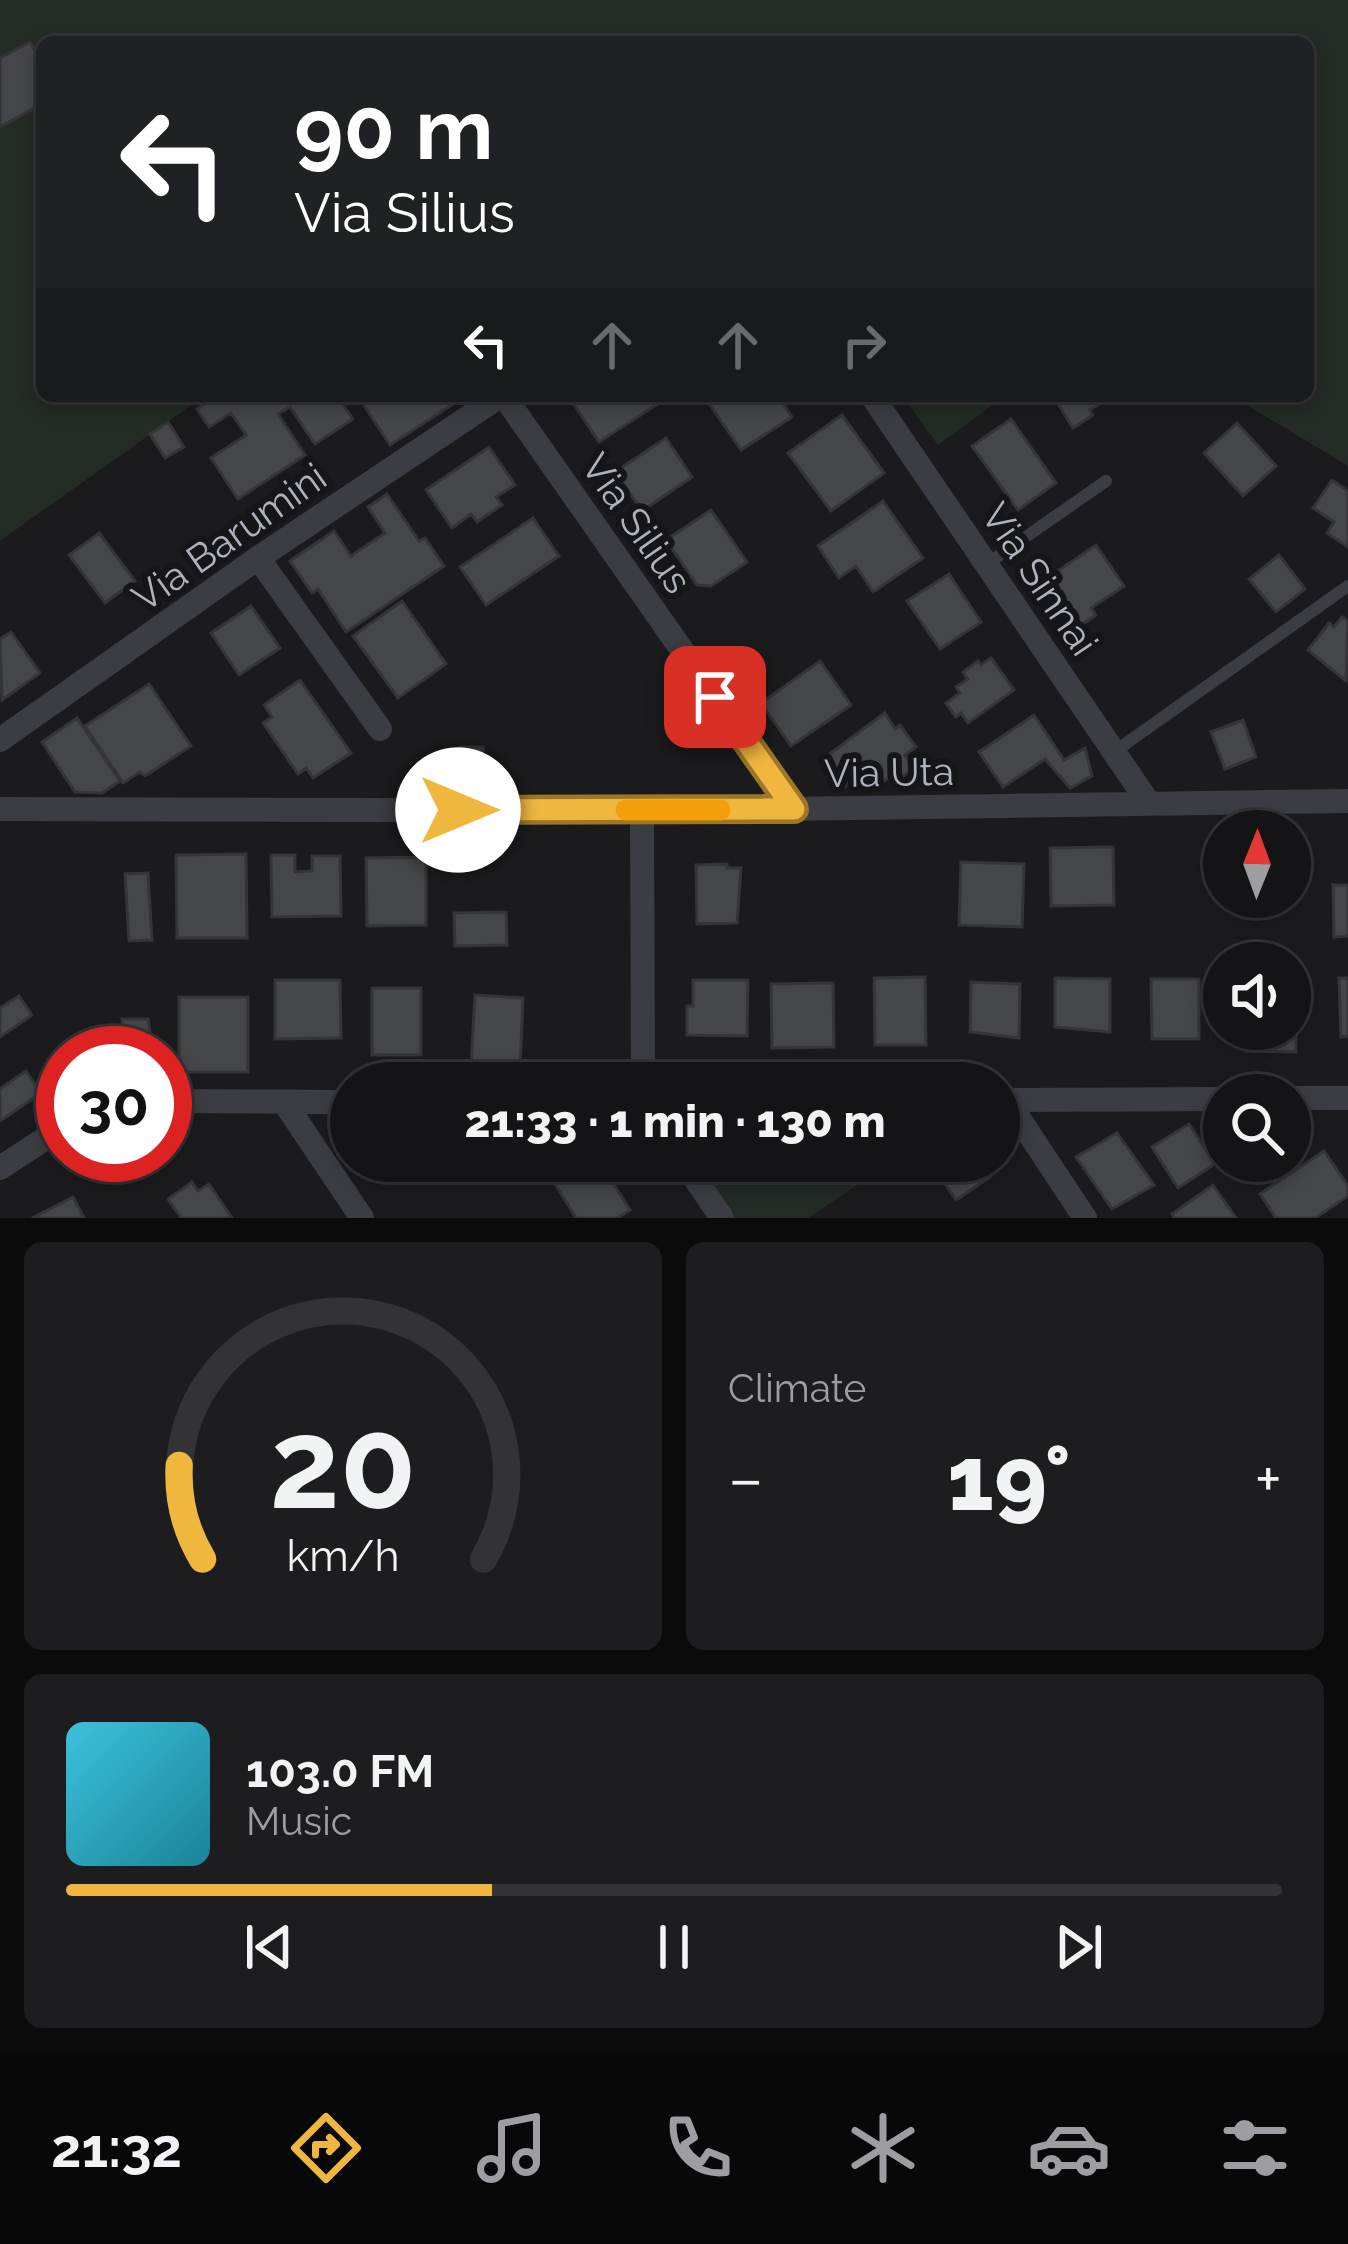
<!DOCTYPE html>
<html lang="en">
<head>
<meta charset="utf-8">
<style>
	:root { --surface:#141416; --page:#1d1d1f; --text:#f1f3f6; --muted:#9d9ea1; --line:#333335; --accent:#f0b73f }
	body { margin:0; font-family:Raleway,sans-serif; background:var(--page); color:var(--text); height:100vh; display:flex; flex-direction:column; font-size:45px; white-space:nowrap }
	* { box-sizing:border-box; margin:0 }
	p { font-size:39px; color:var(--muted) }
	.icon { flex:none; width:66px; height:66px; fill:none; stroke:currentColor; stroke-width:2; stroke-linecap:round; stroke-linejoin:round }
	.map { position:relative; height:1218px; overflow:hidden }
	.drawer { display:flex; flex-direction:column; gap:24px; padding:24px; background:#0b0b0c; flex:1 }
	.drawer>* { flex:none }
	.hud { position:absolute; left:36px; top:36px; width:1278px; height:366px; border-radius:18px; box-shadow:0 6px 18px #0003,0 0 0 3px var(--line); background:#202124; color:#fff; overflow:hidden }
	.needle { width:78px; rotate:1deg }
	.fabs { position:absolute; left:1203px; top:810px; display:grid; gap:24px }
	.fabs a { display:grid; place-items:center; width:108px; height:108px; border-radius:50%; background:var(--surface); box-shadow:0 6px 18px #0003,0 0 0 3px var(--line); font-size:60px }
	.speed { position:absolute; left:36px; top:1026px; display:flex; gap:24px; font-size:60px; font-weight:700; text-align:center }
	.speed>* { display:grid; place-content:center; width:156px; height:156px; border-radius:50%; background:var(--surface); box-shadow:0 6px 18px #0003,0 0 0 3px var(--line); line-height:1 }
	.speed .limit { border:18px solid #d22; background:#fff; color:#111 }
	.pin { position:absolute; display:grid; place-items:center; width:102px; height:102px; color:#fff; margin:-51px; border-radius:24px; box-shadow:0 6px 18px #0006 }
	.me { position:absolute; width:132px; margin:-66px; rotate:90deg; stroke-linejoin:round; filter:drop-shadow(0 0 9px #0008) }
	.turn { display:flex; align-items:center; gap:42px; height:252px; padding:0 60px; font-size:54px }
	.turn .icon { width:156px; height:156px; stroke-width:2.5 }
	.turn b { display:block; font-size:84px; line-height:102px }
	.lanes { display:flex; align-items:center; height:114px; padding:0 60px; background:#0003; justify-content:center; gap:60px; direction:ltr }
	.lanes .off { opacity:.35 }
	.big { font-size:90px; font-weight:800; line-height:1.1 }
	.drawer .card { flex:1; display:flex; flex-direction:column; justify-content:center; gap:18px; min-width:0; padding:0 42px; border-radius:18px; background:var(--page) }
	.drawer .dial { align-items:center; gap:0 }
	.dial svg { height:312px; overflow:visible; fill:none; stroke:var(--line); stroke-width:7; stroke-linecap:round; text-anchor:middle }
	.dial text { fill:var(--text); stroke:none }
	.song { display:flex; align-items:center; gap:36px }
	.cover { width:144px; height:144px; border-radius:18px; background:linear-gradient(135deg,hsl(190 70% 55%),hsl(190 70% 35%)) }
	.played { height:12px; border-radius:6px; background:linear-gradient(90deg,var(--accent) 35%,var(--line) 35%) }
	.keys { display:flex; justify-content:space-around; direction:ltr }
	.heat { display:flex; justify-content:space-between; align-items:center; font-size:66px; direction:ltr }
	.drawer .tiles { flex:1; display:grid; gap:24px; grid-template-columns:1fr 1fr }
	.card:last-child { grid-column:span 2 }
	.trip { position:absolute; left:330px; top:1062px; width:690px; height:120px; border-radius:60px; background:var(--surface); box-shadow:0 6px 18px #0003,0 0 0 3px var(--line); font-weight:800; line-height:120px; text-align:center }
	.tab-bar { display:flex; height:192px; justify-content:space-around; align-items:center; background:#080809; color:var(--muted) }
	.tab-bar .icon { width:84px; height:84px }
	.tab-bar .active { color:var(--accent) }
	.tab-bar b { font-size:54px; color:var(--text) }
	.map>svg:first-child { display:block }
	.green { fill:#222b24 }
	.building { fill:#45464a; stroke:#353539; stroke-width:3 }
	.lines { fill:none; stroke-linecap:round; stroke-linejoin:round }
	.service { stroke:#3c3d42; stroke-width:12 }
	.minor { stroke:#3c3d42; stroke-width:24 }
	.route-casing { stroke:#9c7729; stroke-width:30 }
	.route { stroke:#f0b73f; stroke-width:21 }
	.slow { stroke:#f59e0b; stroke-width:21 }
	.labels { text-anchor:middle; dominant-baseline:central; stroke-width:12; stroke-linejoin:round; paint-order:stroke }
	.street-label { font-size:39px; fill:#adb2bc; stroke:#161618 }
</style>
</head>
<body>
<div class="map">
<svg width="1348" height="1218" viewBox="0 0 1348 1218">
	<rect width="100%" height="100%" fill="#1b1b1d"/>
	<path class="green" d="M 0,0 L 1348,0 L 1348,466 L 1232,396 L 1308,396 L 1308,42 L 42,42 L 42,396 L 204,396 L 0,541 Z
		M 902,396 L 1005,396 L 938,445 Z
		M 696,1161 L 852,1161 L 865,1180 L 808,1218 L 734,1218 Z"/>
	<path class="building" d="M 30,42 L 42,63 L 42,104 L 0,127 L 0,58 Z
		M 217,396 L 337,396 L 353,419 L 315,444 L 290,407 L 278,414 L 305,455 L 238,499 L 211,458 L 246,435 L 231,413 L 209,427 L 197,409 Z
		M 375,396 L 459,396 L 461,399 L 390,445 L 363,404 Z
		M 577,396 L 659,396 L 662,401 L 599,442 L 571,400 Z
		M 717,396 L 778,396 L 792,417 L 741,450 L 708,402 Z
		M 1053,396 L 1112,396 L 1090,410 L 1093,415 L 1073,428 Z
		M 842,415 L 884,473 L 831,511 L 788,453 Z
		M 1011,419 L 1056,483 L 1018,510 L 972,446 Z
		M 168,422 L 184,447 L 165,458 L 150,434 Z
		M 1237,423 L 1276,466 L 1243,496 L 1204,453 Z
		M 666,438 L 692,477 L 642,511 L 615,472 Z
		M 489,447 L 515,485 L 496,497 L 502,505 L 477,522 L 471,514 L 452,528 L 426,490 Z
		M 1332,480 L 1348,491 L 1348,547 L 1327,533 L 1334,522 L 1313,508 Z
		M 387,494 L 419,541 L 425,538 L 444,566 L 346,632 L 318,589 L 312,593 L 290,561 L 334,531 L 351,556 L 385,533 L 368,507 Z
		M 883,501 L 923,558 L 873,592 L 856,566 L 839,578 L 818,546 Z
		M 711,510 L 747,562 L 711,586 L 697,585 L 666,540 Z
		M 533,518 L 559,556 L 486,605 L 460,567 Z
		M 99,533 L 135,581 L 105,603 L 69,555 Z
		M 1096,545 L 1124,586 L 1091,608 L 1096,615 L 1081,625 L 1063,598 L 1057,602 L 1043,581 Z
		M 1279,555 L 1305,589 L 1276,612 L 1249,579 Z
		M 949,574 L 981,622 L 940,649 L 907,601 Z
		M 402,601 L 446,664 L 398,698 L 353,636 Z
		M 251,606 L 280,648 L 239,675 L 211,633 Z
		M 1342,617 L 1348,621 L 1346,681 L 1308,650 L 1329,623 L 1334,627 Z
		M 11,632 L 40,673 L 2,700 L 0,639 Z
		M 991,658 L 1014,690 L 968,723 L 961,713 L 956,717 L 946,703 L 960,693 L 956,687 L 968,679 L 963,672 L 978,661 L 981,665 Z
		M 820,661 L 851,705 L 791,746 L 761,703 Z
		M 300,680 L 351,753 L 313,778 L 306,768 L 298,774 L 263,723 L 272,717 L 264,705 Z
		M 149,684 L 191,746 L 145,776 L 140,772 L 123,783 L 85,726 Z
		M 885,713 L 895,729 L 900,725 L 916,747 L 905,755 L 914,768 L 895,782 L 891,776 L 876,787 L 865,772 L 845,787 L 824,758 Z
		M 1034,715 L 1064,760 L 1085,748 L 1092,776 L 1070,788 L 1045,759 L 1003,787 L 979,752 Z
		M 77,718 L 120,781 L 102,793 L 75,792 L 42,742 Z
		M 1243,720 L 1256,757 L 1225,769 L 1211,732 Z
		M 460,747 L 483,747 L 483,790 L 461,790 Z
		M 1113,847 L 1114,905 L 1051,906 L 1050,848 Z
		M 246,854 L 247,938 L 177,938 L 176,855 Z
		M 271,855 L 295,855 L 295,872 L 312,871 L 312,856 L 340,856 L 341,916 L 272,917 Z
		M 426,857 L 426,925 L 367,926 L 366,858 Z
		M 961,862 L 1024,864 L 1022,927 L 959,925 Z
		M 727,864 L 727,868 L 741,868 L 737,923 L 697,924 L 696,865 Z
		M 148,873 L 152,940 L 129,941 L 125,874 Z
		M 1333,885 L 1348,885 L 1348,936 L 1334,937 Z
		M 506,912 L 507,945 L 455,946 L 454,913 Z
		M 925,977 L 926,1045 L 875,1045 L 874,978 Z
		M 1055,978 L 1110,979 L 1110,1032 L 1055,1027 Z
		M 1339,978 L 1348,978 L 1348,1036 L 1341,1037 Z
		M 1151,979 L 1199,979 L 1199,1039 L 1152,1039 Z
		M 275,980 L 340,980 L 341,1038 L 275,1039 Z
		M 693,980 L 748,980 L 747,1036 L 687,1035 L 687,1006 L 693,1006 Z
		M 971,982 L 1020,984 L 1019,1038 L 970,1032 Z
		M 833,983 L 834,1047 L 772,1048 L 771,984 Z
		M 372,988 L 421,988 L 421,1055 L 372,1055 Z
		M 1290,994 L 1296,994 L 1296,1052 L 1246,1051 L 1246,1029 L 1290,1029 Z
		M 475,995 L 523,998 L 520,1068 L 471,1066 Z
		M 19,996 L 32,1015 L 0,1037 L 0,1008 Z
		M 179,997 L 248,997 L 248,1072 L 179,1072 Z
		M 122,1019 L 148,1019 L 153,1053 L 102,1053 L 101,1038 L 123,1038 Z
		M 26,1071 L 41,1093 L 0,1121 L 0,1089 Z
		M 1189,1124 L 1215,1164 L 1178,1188 L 1152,1147 Z
		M 1117,1133 L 1154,1185 L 1112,1209 L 1076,1157 Z
		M 1324,1151 L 1348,1186 L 1348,1196 L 1315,1218 L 1276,1218 L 1260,1194 Z
		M 568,1161 L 599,1161 L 630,1210 L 617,1218 L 576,1218 L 552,1179 L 559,1174 L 556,1169 Z
		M 935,1161 L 979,1161 L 990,1177 L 956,1200 L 931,1164 Z
		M 192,1182 L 198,1191 L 209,1184 L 232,1218 L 181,1218 L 168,1199 Z
		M 1213,1185 L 1236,1218 L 1174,1218 L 1172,1214 Z
		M 73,1197 L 84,1218 L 32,1218 Z"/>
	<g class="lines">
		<path class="service" d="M 987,564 L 1106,481
			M 1114,752 L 1348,586"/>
		<path class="minor" d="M 504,396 L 794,810
			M 872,396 L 1148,802
			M 258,558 L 380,729
			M 0,740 L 258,558 L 500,396
			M 0,809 L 642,811 L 1348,801
			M 642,811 L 643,1083
			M 1290,1098 L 1348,1098
			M 999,1100 L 1224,1099
			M 1007,1100 L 1085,1218
			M 165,1101 L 351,1102
			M 284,1102 L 362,1218
			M 683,1161 L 722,1218
			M 0,1168 L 63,1127"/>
	</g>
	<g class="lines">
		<defs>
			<path id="route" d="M 458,810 L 794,809 L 715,697"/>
		</defs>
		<use href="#route" class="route-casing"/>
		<use href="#route" class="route"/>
		<path class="slow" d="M 626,810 L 720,810"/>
	</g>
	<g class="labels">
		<g class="street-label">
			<text transform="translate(637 523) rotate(55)">Via Silius</text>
			<text transform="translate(229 537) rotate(-35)">Via Barumini</text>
			<text transform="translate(1040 579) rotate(56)">Via Sinnai</text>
			<text transform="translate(889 772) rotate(-1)">Via Uta</text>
		</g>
	</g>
</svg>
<div class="fabs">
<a><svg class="needle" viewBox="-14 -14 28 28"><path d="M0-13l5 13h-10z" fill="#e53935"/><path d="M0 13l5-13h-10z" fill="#9d9ea1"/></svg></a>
<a><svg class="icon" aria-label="sound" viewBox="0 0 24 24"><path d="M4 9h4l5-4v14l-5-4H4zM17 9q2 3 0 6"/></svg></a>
<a><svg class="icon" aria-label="search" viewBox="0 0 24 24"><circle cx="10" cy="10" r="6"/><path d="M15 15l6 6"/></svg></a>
</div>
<div class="speed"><div class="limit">30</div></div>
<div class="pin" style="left:715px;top:697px;background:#d93025"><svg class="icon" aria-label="arrive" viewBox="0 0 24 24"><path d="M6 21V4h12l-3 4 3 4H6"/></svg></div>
<svg class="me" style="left:458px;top:810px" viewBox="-20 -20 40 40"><circle r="19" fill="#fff"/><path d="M0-13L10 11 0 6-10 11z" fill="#f0b73f"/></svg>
<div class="trip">21:33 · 1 min · 130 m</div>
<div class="hud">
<div class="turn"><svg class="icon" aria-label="left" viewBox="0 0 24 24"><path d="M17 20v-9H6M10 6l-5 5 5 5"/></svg><div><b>90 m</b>Via Silius</div></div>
<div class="lanes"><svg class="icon" aria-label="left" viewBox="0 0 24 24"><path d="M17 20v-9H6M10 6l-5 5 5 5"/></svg><svg class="icon off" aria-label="ahead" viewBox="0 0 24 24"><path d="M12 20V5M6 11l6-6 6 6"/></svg><svg class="icon off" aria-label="ahead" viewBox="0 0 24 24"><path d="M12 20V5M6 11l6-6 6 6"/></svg><svg class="icon off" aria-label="right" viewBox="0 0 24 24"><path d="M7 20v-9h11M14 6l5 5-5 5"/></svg></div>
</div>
</div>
<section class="drawer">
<div class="tiles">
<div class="card dial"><svg viewBox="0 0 100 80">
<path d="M14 69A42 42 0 1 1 86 69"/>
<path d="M14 69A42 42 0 0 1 8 45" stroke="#f0b73f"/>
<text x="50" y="56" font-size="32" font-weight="700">20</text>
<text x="50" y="72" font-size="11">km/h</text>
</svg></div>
<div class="card"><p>Climate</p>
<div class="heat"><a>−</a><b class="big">19°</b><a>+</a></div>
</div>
<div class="card">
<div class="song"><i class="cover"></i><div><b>103.0 FM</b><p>Music</p></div></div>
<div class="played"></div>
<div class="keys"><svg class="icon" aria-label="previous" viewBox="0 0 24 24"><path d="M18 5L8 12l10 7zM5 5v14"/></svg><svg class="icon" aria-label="pause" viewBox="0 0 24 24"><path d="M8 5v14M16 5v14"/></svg><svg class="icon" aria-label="next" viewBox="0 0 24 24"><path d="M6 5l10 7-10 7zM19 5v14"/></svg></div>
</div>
</div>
</section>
<nav class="tab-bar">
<b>21:32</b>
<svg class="icon active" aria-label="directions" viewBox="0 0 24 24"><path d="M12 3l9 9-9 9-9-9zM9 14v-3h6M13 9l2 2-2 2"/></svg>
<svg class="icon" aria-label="music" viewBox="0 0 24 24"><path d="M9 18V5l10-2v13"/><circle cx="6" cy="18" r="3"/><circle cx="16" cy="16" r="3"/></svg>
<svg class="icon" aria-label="phone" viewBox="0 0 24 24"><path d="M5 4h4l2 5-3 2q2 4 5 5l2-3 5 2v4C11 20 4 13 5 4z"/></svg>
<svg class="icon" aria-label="climate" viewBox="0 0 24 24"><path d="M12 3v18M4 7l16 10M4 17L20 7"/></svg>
<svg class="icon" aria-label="car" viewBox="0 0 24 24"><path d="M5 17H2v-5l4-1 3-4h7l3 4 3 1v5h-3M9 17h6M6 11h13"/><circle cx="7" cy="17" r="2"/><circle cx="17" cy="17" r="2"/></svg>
<svg class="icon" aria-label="filters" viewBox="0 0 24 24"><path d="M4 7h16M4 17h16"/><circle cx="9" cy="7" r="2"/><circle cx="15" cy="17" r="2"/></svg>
</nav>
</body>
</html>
